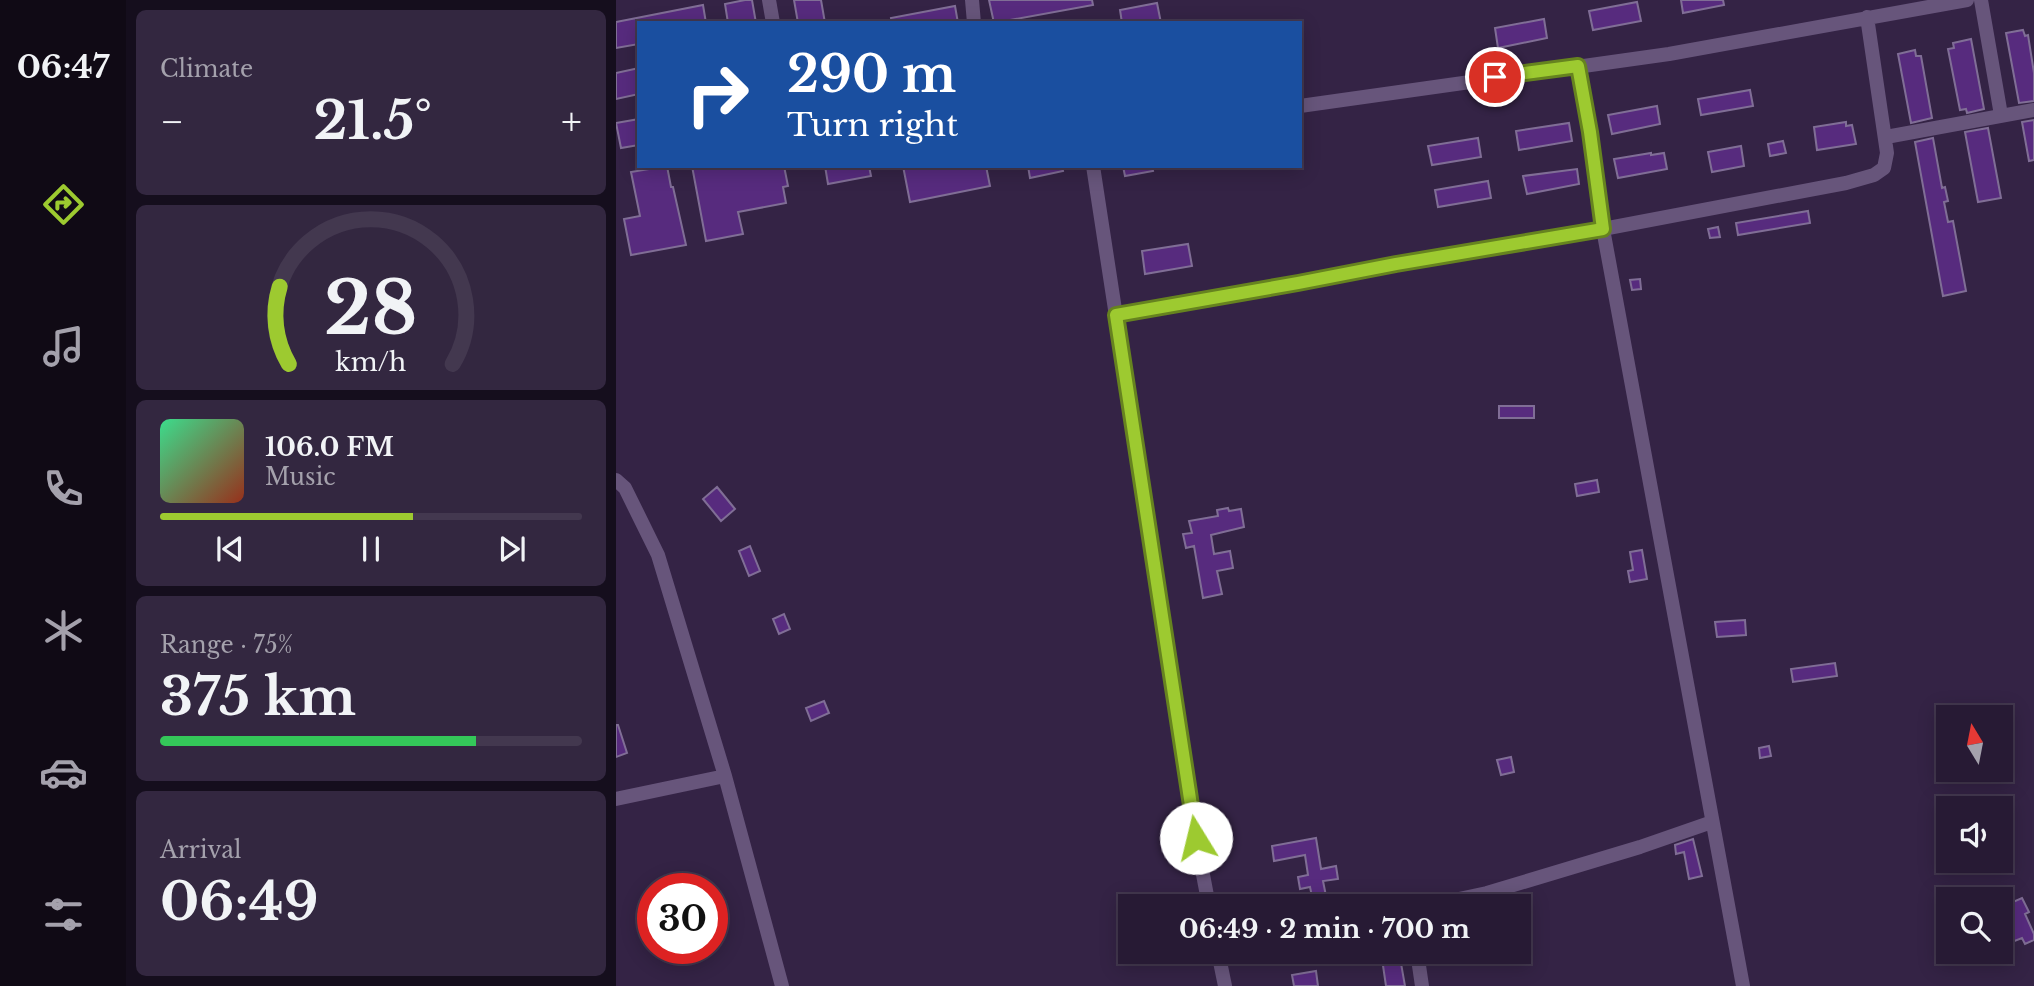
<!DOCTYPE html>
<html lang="en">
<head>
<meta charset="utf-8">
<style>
	:root { --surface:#271a34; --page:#332740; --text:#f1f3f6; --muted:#a4a1ac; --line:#43384f; --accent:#9dca30 }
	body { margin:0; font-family:"Libre Baskerville",serif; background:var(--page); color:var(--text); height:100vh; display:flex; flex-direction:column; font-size:26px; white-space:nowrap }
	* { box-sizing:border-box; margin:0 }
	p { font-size:23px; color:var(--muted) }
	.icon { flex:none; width:38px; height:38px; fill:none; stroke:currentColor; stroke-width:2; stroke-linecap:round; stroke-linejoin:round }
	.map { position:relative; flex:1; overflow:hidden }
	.details { display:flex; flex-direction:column; gap:10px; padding:10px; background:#150e1d; width:490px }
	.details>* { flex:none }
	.guide { position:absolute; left:21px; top:21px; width:665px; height:147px; border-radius:0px; box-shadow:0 4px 18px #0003,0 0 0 2px var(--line); background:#1a4fa0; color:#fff; overflow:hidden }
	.needle { width:46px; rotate:350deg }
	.fabs { position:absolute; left:1320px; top:705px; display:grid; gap:14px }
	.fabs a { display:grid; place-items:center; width:77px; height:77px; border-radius:0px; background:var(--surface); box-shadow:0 4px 18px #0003,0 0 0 2px var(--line); font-size:35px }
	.speed { position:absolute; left:21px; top:873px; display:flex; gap:14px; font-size:35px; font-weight:700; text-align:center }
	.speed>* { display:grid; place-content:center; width:91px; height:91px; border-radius:50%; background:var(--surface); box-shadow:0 4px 18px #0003,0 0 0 2px var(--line); line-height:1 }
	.speed .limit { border:10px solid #d22; background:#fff; color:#111 }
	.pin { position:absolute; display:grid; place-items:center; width:60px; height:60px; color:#fff; margin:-30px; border:4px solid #fff; border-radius:50%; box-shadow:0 2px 7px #0007 }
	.me { position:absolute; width:77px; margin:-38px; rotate:351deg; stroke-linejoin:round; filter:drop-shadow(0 0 5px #0008) }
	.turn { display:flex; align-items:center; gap:24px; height:147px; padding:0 35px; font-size:32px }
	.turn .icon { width:91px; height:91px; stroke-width:2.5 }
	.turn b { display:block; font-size:49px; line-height:60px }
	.big { font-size:52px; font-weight:800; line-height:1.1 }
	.details .card { flex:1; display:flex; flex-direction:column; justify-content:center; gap:10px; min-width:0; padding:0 24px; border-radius:10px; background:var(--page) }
	.details .dial { align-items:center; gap:0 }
	.dial svg { height:182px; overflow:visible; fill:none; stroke:var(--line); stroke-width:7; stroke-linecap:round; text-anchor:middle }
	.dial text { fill:var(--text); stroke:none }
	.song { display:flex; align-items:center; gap:21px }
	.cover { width:84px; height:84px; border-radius:10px; background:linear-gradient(135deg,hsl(150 70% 55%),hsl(10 70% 35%)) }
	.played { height:7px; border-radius:4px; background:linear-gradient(90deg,var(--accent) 60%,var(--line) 60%) }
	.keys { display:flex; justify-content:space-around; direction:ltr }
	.heat { display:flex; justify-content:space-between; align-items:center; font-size:38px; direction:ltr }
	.charge { height:10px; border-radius:5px; background:linear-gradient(90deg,#34c759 75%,var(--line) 0) }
	.trip { position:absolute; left:502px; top:894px; width:413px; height:70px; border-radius:0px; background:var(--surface); box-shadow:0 4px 18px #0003,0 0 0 2px var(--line); font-weight:800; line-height:70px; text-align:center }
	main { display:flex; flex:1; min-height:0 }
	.dock { display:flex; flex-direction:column; width:126px; justify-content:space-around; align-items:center; background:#100a15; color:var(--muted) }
	.dock .icon { width:49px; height:49px }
	.dock .on { color:var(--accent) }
	.dock b { font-size:32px; color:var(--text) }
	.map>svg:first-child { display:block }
	.building { fill:#572b7e; stroke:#806e96; stroke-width:2 }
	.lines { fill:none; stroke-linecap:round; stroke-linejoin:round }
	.street { stroke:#67557b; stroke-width:14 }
	.route-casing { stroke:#66831f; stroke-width:18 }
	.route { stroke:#9dca30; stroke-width:12 }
</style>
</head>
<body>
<main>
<nav class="dock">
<b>06:47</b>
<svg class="icon on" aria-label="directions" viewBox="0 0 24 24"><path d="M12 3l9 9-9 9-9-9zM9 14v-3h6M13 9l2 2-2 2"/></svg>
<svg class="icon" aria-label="music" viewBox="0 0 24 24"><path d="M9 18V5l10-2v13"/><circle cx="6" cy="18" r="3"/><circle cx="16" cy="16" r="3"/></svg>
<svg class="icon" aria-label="phone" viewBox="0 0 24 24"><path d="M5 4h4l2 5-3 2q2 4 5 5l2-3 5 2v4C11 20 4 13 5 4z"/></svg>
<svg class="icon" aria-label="climate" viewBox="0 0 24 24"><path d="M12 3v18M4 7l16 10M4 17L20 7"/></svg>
<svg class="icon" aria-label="car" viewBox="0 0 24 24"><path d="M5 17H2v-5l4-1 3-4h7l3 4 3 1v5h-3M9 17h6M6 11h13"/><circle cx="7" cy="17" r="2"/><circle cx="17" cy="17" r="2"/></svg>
<svg class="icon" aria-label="filters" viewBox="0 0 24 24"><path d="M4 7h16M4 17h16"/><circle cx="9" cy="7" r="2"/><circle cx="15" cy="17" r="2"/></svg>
</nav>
<section class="details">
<div class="card"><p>Climate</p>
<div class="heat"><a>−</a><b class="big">21.5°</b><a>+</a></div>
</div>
<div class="card dial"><svg viewBox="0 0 100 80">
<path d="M14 69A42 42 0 1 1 86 69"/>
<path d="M14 69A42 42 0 0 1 10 35" stroke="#9dca30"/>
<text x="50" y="56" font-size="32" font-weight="700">28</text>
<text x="50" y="72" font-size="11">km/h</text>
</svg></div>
<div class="card">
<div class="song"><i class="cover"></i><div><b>106.0 FM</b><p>Music</p></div></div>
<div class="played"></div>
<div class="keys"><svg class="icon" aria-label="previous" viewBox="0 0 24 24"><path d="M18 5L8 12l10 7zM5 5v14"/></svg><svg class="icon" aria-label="pause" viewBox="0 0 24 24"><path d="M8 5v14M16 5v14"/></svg><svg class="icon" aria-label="next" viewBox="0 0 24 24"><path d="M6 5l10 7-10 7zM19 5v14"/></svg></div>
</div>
<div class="card"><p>Range · 75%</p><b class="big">375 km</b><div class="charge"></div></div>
<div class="card"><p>Arrival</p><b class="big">06:49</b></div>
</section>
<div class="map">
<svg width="1418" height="986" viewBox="0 0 1418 986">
	<rect width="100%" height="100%" fill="#342345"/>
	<path class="building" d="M 129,0 L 136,0 L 140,23 L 112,23 L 109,4 Z
		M 178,0 L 205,0 L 209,23 L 182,23 Z
		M 373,0 L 476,0 L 477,5 L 378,23 Z
		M 1065,0 L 1107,0 L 1108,5 L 1067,13 Z
		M 1021,2 L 1025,21 L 977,30 L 973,11 Z
		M 541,3 L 545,23 L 506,23 L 504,10 Z
		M 87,5 L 90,23 L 23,23 L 23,44 L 0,48 L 0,22 Z
		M 339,6 L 342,23 L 276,23 L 275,18 Z
		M 928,19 L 931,38 L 882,48 L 879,28 Z
		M 1407,30 L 1409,36 L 1412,35 L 1418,73 L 1418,101 L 1403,103 L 1390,33 Z
		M 1355,39 L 1368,109 L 1351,113 L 1350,109 L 1344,110 L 1332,49 L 1338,48 L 1337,43 Z
		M 1299,50 L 1300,56 L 1305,56 L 1316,118 L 1295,123 L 1282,54 Z
		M 23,68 L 23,94 L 0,99 L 0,73 Z
		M 1134,90 L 1137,106 L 1085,115 L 1082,99 Z
		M 1041,106 L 1044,124 L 996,134 L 992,115 Z
		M 23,119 L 23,145 L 5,148 L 0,123 Z
		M 1418,120 L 1418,160 L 1413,161 L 1406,122 Z
		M 1230,122 L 1230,126 L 1236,125 L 1240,144 L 1201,150 L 1198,127 Z
		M 953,123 L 956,141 L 903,150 L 900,131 Z
		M 1372,128 L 1385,198 L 1362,202 L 1349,132 Z
		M 862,138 L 865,157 L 816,165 L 812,146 Z
		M 1317,138 L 1326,188 L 1329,187 L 1332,201 L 1328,202 L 1332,222 L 1337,221 L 1350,291 L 1327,296 L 1299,142 Z
		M 1167,141 L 1170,153 L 1154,156 L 1152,144 Z
		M 1125,146 L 1128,166 L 1096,172 L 1092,152 Z
		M 1035,153 L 1035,155 L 1048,153 L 1051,169 L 1002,178 L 998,159 Z
		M 51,166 L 55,187 L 57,187 L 70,245 L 15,255 L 8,219 L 24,216 L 15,172 Z
		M 76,166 L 168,166 L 172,186 L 167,187 L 170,203 L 122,212 L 127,234 L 90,241 Z
		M 209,166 L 253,166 L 255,176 L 212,184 Z
		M 287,166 L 370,166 L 374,186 L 294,202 Z
		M 412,166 L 446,166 L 447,171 L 414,178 Z
		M 507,166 L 536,166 L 537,171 L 509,176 Z
		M 961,169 L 963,184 L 911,194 L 907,176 Z
		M 872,181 L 875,198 L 822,207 L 819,190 Z
		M 1192,211 L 1194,223 L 1122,235 L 1120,223 Z
		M 1102,227 L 1104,237 L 1094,238 L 1092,229 Z
		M 572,244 L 576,266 L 529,274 L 526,251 Z
		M 1024,279 L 1025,289 L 1016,290 L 1014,280 Z
		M 883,406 L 918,406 L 918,418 L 883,418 Z
		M 981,480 L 983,492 L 961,496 L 959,484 Z
		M 101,487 L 119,509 L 105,521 L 87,499 Z
		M 612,508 L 613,511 L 625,509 L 628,527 L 595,535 L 598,554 L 614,551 L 617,568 L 601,571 L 606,594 L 587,598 L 578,546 L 570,548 L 567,534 L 576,533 L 573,521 L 602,516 L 601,510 Z
		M 134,546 L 144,571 L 133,576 L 123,551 Z
		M 1026,550 L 1031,579 L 1014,582 L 1012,571 L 1017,570 L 1014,552 Z
		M 168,614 L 174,629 L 163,634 L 157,619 Z
		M 1129,620 L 1130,635 L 1101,637 L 1099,622 Z
		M 1219,663 L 1221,676 L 1177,682 L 1175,669 Z
		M 208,701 L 213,713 L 195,721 L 190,708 Z
		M 0,725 L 2,725 L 11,753 L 0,757 Z
		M 1153,746 L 1155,756 L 1144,758 L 1143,748 Z
		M 895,757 L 898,772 L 885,775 L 881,760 Z
		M 700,838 L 705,869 L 720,866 L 722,879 L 707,881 L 712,906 L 698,906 L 694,887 L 684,889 L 682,877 L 692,875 L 689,855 L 658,861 L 656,846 Z
		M 1077,839 L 1086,876 L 1073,879 L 1068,852 L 1060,854 L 1059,845 Z
		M 1406,898 L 1413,912 L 1409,914 L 1418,934 L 1418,940 L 1409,944 L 1406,938 L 1396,942 L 1395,939 L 1392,941 L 1385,926 L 1388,924 L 1386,920 L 1395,916 L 1390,905 Z
		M 765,952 L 783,952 L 789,986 L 770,986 Z
		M 700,971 L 702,986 L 678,986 L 676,975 Z"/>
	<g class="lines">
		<path class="street" d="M 153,0 L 157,23
			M 356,0 L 358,23
			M 1365,0 L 1385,115
			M 962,66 L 974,132 L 987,229 L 1127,986
			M 684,106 L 1053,54 L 1351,0
			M 1270,137 L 1418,110
			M 477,166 L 580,838 L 593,906
			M 500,315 L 682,283 L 780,264 L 987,229 L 1230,183 L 1258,175 L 1268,168 L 1271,153 L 1251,17
			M 0,480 L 9,488 L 42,555 L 109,776 L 166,986
			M 0,799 L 109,776
			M 810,906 L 871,893 L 1024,847 L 1096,822
			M 602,952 L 609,986
			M 801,952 L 806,986"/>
	</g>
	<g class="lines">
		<defs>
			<path id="route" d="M 580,838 L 500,315 L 682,283 L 780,264 L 987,229 L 974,132 L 962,66 L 879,77"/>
		</defs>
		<use href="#route" class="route-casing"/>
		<use href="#route" class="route"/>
	</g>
</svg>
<div class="fabs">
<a><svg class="needle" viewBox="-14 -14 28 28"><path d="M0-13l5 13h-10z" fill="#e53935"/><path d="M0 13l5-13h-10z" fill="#a4a1ac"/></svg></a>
<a><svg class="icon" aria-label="sound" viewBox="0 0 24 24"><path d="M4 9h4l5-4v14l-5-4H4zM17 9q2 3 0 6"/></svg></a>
<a><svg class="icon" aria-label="search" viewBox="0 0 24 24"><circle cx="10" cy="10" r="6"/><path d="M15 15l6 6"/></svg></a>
</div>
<div class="speed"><div class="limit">30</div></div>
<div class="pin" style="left:879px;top:77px;background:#d93025"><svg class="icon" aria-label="arrive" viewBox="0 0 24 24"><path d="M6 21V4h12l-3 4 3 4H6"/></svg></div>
<svg class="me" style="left:580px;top:838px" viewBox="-20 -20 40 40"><circle r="19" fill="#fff"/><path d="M0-13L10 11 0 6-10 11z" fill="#9dca30"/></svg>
<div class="trip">06:49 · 2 min · 700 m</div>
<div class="guide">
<div class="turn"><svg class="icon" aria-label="right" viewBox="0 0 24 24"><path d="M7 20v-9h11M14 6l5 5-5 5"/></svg><div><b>290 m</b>Turn right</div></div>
</div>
</div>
</main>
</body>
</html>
